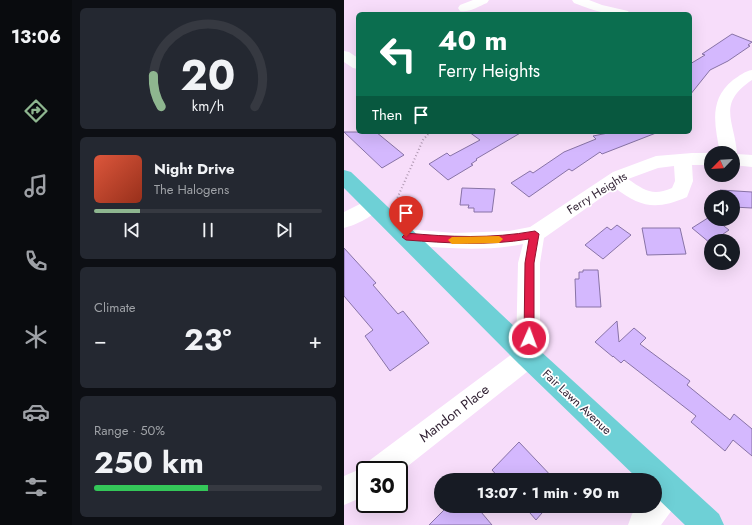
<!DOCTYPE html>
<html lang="en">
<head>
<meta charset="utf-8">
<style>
	:root { --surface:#171b24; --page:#242831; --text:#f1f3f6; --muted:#9ea1a6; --line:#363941; --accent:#8eb68f }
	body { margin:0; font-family:Jost,sans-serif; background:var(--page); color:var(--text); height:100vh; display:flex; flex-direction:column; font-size:15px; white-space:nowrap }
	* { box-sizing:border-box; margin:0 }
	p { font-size:13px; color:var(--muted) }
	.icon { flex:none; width:22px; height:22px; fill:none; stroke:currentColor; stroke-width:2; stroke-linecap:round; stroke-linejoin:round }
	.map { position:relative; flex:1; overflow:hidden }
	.sheet { display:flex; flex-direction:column; gap:8px; padding:8px; background:#0d0f14; width:272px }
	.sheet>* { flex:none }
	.banner { position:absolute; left:12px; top:12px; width:336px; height:122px; border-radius:6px; box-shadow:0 4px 16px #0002; background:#0b6e4f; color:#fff; overflow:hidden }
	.needle { width:26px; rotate:245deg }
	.fabs { position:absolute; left:360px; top:146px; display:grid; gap:8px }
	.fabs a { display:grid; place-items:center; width:36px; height:36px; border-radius:50%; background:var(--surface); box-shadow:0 4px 16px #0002; font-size:20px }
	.speed { position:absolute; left:12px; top:461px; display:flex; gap:8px; font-size:20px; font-weight:700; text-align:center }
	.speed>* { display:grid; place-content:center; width:52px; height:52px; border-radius:50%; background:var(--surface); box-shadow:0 4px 16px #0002; line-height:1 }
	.speed .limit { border:2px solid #111; border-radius:6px; background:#fff; color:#111 }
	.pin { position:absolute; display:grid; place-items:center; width:34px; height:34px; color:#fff; margin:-41px -17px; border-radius:50% 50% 50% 0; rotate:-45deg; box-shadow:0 0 4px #0007 }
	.pin .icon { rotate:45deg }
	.me { position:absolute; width:44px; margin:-22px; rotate:2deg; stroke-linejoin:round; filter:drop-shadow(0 0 3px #0008) }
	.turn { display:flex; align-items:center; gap:14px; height:84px; padding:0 16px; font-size:18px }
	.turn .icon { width:52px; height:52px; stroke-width:2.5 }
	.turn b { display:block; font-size:28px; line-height:34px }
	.then { display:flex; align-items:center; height:38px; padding:0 16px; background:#0003; gap:8px; font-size:15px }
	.big { font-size:30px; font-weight:700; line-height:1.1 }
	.sheet .widget { flex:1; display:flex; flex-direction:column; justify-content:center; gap:6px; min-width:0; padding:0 14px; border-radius:6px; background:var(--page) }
	.sheet .dial { align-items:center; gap:0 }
	.dial svg { height:104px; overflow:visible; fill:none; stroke:var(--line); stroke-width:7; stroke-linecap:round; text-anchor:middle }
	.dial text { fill:var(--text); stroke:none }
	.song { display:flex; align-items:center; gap:12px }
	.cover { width:48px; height:48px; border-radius:6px; background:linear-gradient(135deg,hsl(10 70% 55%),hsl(10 70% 35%)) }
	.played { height:4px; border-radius:2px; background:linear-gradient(90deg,var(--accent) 20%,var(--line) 20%) }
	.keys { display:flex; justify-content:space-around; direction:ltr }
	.heat { display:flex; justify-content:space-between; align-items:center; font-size:22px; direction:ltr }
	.charge { height:6px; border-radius:3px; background:linear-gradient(90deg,#34c759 50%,var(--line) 0) }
	.trip { position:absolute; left:90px; top:473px; width:228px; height:40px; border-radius:20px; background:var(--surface); box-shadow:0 4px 16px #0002; font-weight:700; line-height:40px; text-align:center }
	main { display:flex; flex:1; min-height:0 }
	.tab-bar { display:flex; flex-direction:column; width:72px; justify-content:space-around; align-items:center; background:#090b0e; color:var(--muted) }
	.tab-bar .icon { width:28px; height:28px }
	.tab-bar .on { color:var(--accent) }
	.tab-bar b { font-size:18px; color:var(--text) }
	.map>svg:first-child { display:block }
	.building { fill:#d4b8fe; stroke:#8873a6 }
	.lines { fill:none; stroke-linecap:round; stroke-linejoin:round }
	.path { stroke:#b099b2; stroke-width:2; stroke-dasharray:1 2.5; stroke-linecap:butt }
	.minor { fill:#fff; fill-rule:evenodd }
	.major { fill:#6ed0d6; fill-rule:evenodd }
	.route { fill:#e11d48; stroke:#92132f }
	.slow { fill:#f59e0b }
	.labels { text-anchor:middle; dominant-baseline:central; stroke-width:3.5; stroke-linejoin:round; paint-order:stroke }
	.street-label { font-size:12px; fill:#2e1e30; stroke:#fff }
	.near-street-label { font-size:14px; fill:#2e1e30; stroke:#fff }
</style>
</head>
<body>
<main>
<nav class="tab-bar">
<b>13:06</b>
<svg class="icon on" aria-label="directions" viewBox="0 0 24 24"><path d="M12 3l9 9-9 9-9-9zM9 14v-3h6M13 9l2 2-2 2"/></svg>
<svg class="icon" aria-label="music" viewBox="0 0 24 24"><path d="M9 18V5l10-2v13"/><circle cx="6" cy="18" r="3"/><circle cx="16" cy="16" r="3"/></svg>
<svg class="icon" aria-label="phone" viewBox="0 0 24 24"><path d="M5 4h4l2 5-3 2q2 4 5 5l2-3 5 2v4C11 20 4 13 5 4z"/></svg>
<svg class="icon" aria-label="climate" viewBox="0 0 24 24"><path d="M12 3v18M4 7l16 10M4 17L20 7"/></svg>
<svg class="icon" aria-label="car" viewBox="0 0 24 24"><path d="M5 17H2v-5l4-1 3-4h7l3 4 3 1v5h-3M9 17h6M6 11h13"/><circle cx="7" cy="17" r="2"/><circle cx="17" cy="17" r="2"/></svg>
<svg class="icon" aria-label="filters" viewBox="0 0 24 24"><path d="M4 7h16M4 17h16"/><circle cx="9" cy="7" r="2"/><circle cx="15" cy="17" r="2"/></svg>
</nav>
<section class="sheet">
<div class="widget dial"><svg viewBox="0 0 100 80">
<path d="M14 69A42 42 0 1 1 86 69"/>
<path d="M14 69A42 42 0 0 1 8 45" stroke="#8eb68f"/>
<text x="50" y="56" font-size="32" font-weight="700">20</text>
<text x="50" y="72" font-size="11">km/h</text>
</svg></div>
<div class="widget">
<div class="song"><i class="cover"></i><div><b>Night Drive</b><p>The Halogens</p></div></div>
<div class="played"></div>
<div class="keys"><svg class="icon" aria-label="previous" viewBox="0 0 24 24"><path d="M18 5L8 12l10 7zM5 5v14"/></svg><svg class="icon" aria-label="pause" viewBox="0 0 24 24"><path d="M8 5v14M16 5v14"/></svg><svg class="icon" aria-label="next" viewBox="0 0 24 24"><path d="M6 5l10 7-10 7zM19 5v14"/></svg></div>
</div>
<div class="widget"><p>Climate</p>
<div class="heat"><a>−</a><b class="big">23°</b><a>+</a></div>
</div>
<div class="widget"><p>Range · 50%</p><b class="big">250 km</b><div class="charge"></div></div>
</section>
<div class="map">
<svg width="408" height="525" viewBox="0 0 408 525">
	<rect width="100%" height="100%" fill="#f7ddfa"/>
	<path class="building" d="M 388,34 L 408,42 L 404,45 L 406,46 L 384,61 L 366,70 L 346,95 L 346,64 L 361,55 L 358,54 Z
		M 0,132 L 32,132 L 60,155 L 38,168 Z
		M 125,132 L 178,132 L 132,159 L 133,160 L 127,164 L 129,165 L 104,180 L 85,164 L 103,153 L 106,156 L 136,140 Z
		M 269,132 L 312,133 L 258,154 L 256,152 L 228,171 L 225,169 L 185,197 L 167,183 L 186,171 L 189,173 L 220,152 L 252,139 L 249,136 Z
		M 118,188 L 151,189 L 148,212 L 130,212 L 130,208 L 124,208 L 125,205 L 116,205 Z
		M 376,190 L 408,192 L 408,208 L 389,207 L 389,197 L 378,197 Z
		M 367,216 L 367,219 L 371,219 L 385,230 L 366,243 L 348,228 Z
		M 273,225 L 287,235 L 259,259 L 241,245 L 263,227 L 267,230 Z
		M 298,228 L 336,228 L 342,254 L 303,255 Z
		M 0,248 L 32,283 L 29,285 L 54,314 L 59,311 L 85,343 L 46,371 L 21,336 L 29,330 L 0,296 Z
		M 239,270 L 254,270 L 257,307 L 232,307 L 231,279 L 235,279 L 235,272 L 239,272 Z
		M 273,321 L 275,342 L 290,328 L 302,338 L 296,344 L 346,381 L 343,385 L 386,420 L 390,414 L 408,429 L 408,456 L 389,440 L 381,451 L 347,422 L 352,416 L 280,360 L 277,363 L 269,356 L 269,357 L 251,342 Z
		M 175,442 L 211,480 L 157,480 L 148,470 Z
		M 104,506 L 132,506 L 148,525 L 85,525 Z
		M 180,506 L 204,506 L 192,520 Z"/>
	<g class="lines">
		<path class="path" d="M 52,201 L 79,140 L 86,132"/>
		<path class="minor" d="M 129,0 L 145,0 L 143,3 C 135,6 125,13 116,11 L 114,8 L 116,5 Z
			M 228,0 L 245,0 L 258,5 L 284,11 L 286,14 C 261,14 253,12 230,3 Z
			M 0,51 L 5,52 L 14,58 L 14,69 L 9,68 L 0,62 Z
			M 408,70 L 408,80 C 372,104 391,121 393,154 L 408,155 L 408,167 L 389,165 L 389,153 L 376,153 C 371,126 364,100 389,80 C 395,76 401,71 408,70 Z
			M 348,153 L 367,153 L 367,165 L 348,165 L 349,181 L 343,197 C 313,210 297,208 271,188 L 200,238 L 196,263 L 196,356 L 193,364 L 55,473 L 55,470 L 21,470 L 21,496 L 0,505 L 0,476 L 21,467 L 23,468 L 26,460 L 172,351 L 174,263 L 179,244 C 140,252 101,248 62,245 L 55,243 L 52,237 L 55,231 L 62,229 L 111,233 L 165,231 L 186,227 L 269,172 L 312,156 ZM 330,166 L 331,181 L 328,188 C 309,196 301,191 284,179 L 314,168 Z
			M 28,198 L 35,200 L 38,205 C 31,216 12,225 0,228 L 0,212 Z
			M 326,475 L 336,479 L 340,489 L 336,499 L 317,525 L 284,525 L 288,514 L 295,506 L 311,506 C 311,488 308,482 326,475 Z"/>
		<path class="major" d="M 0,170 L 7,172 L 193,348 L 375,514 L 380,525 L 341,525 L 311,496 L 311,480 L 295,480 L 175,364 L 0,188 Z"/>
	</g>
	<path class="route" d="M 191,231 L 195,234 L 190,263 L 190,338 L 188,341 L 185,342 L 181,341 L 180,338 L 181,263 L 185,239 C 144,246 103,243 62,240 L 58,237 L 62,233 C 105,237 147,239 191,231 Z"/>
	<path class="slow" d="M 155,236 L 159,239 L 155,243 L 108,244 L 104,240 L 108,237 Z"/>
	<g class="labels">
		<g class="street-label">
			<text transform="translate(253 193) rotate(-32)">Ferry Heights</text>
			<text transform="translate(233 402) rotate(43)">Fair Lawn Avenue</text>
		</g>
		<g class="near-street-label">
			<text transform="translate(110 413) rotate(-38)">Mandon Place</text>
		</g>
	</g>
</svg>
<div class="fabs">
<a><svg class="needle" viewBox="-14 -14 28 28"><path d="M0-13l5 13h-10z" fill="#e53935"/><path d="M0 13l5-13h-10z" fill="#9ea1a6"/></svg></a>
<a><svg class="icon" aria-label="sound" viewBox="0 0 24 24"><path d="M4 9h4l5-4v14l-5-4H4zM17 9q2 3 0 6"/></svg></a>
<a><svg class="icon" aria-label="search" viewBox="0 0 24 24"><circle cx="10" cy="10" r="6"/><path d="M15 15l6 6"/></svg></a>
</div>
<div class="speed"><div class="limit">30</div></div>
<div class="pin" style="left:62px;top:237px;background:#d93025"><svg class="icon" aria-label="arrive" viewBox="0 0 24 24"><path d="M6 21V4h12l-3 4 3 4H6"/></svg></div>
<svg class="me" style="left:185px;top:338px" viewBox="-20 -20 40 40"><circle r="17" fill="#e11d48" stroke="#fff" stroke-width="3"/><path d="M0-11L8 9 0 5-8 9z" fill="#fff"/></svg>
<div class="trip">13:07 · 1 min · 90 m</div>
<div class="banner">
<div class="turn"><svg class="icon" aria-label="left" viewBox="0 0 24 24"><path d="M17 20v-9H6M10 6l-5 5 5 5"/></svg><div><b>40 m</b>Ferry Heights</div></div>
<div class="then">Then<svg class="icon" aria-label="arrive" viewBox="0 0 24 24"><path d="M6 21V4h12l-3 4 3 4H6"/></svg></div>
</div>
</div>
</main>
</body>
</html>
